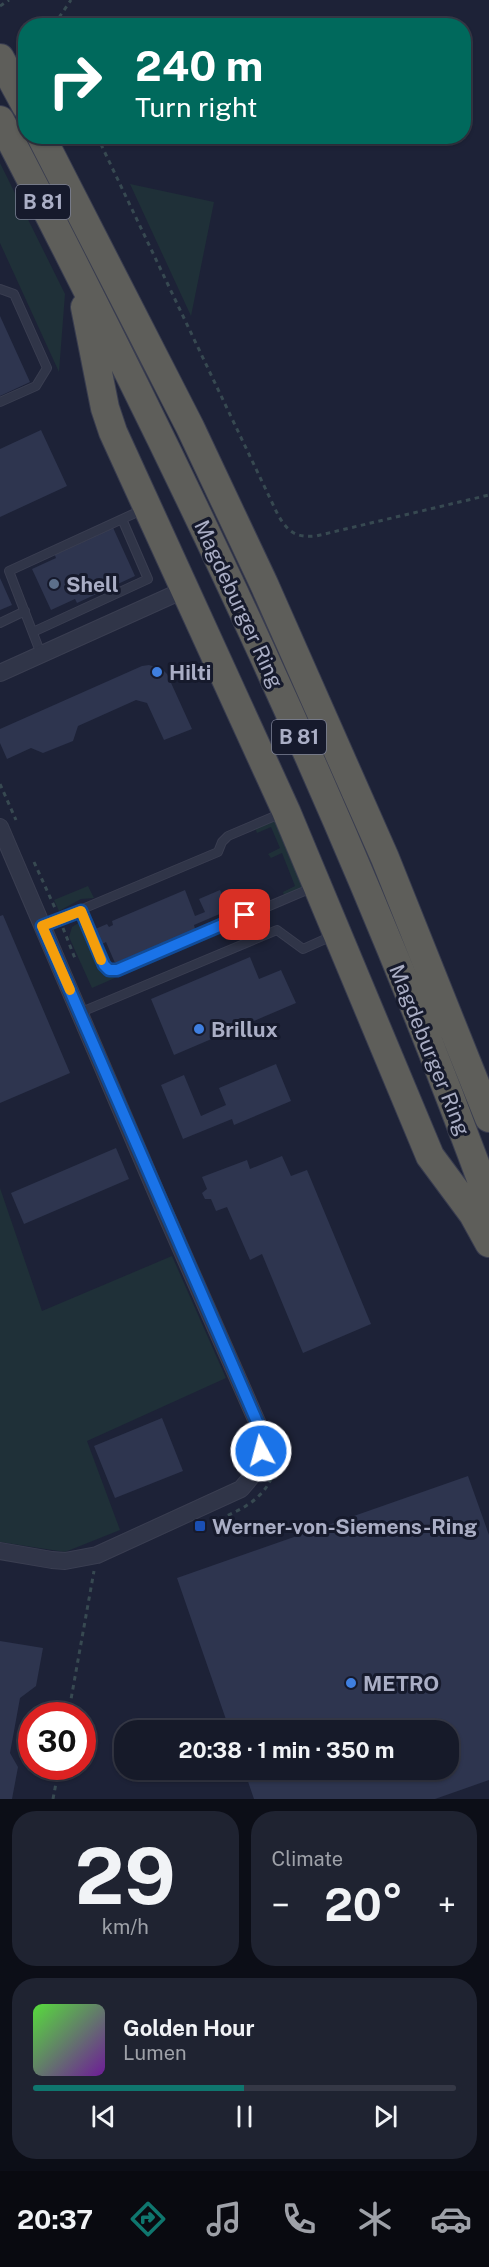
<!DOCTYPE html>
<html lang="en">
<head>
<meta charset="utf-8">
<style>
	:root { --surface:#161a29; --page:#1f2331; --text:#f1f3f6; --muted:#9ea1a8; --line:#353846; --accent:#0f766e }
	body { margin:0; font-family:"Public Sans",sans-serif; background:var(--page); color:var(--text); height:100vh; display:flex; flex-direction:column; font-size:22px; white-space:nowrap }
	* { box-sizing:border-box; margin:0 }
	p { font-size:20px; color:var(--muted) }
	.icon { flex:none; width:33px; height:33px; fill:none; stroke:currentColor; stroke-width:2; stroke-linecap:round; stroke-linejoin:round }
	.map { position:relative; height:1799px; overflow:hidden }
	.drawer { display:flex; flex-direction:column; gap:12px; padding:12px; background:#0c0e17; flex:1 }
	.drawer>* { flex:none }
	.top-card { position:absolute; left:18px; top:18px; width:453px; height:126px; border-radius:24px; box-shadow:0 2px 4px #0004,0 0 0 2px var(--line); background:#00695c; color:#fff; overflow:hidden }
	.speed { position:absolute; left:18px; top:1702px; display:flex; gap:12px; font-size:30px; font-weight:700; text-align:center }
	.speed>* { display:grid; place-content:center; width:78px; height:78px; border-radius:50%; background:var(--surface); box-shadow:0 2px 4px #0004,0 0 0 2px var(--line); line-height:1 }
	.speed .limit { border:9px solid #d22; background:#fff; color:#111 }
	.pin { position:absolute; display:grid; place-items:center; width:51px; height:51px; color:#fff; margin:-26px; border-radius:12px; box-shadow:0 3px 9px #0006 }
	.me { position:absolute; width:66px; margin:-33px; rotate:353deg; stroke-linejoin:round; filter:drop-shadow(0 0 4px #0008) }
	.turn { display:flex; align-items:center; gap:21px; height:126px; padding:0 18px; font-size:27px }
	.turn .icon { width:78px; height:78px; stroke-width:2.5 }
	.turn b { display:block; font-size:42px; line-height:51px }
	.big { font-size:45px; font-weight:700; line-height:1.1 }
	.drawer .card { flex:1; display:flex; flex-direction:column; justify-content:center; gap:9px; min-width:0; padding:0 21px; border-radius:24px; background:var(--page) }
	.drawer .dial { align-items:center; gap:0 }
	.dial b { font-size:78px; line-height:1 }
	.song { display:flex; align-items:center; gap:18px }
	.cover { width:72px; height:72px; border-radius:9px; background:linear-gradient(135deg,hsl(110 70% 55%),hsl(280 70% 35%)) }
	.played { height:6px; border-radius:3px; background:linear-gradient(90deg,var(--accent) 50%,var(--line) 50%) }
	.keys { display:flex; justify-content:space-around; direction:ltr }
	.heat { display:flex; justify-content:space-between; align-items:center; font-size:33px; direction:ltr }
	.drawer .tiles { flex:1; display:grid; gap:12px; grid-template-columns:1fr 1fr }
	.card:last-child { grid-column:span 2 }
	.trip { position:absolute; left:114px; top:1720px; width:345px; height:60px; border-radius:24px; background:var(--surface); box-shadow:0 2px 4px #0004,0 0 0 2px var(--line); font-weight:700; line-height:60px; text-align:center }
	.dock { display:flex; height:96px; justify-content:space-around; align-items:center; background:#090a10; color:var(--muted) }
	.dock .icon { width:42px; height:42px }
	.dock .selected { color:var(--accent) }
	.dock b { font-size:27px; color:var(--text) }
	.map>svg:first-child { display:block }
	.green { fill:#1f3038 }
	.building { fill:#2e354f }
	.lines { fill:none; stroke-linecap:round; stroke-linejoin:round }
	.service-casing { stroke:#3a3e51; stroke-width:10 }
	.minor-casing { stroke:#3a3e51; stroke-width:18 }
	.trunk-casing { stroke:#383c4f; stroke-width:30 }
	.path { stroke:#374951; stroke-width:3; stroke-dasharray:4.5 4.5; stroke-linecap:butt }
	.service { stroke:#303548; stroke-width:8 }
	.minor { stroke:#303548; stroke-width:16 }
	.trunk { stroke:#5e5e5a; stroke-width:28 }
	.route-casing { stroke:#114b97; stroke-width:15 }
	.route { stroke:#1a73e8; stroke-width:10 }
	.slow { stroke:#f59e0b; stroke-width:10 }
	.service-dot { fill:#5c6f8a; stroke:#161a2c; stroke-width:2 }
	.shop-dot { fill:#3f7fe0; stroke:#161a2c; stroke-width:2 }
	.transit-dot { fill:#1a4fb4; stroke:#161a2c; stroke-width:2 }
	.labels { text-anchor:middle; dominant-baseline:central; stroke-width:6; stroke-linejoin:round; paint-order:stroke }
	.shield { fill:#161a2c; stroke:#7e8297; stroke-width:1.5 }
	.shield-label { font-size:20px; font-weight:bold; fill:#aaaec5 }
	.poi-label { font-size:21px; font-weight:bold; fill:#aaaec5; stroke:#161a2c; text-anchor:start }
	.street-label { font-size:21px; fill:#aaaec5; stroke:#161a2c }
</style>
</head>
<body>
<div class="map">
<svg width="489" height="1799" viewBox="0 0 489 1799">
	<rect width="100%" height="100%" fill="#1d2237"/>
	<path class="green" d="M 0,163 L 65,294 L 59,372 L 0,243 Z
		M 130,184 L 214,202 L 191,316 Z
		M 274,818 L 308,885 L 284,895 L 283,892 L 295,886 L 282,853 L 271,858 L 268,854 L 280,848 L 271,827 L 257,833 L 255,828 Z
		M 88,886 L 94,898 L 81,899 L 59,911 L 54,900 Z
		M 80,922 L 99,968 L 105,974 L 117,977 L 92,988 L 69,937 L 72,927 Z
		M 0,1188 L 42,1311 L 172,1256 L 226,1378 L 87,1441 L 120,1530 L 65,1552 L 0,1542 Z"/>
	<path class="building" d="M 0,316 L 30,382 L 0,396 Z
		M 41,430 L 67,486 L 0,517 L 0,449 Z
		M 110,521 L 135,576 L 77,603 L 75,599 L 51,610 L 32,569 L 56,558 L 52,548 Z
		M 0,578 L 12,605 L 0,610 Z
		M 149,665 L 162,669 L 167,674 L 192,729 L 164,740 L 147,703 L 136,700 L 78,726 L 73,741 L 43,753 L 31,748 L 7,759 L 0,743 L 0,729 L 142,666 Z
		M 185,890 L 195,916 L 205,912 L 199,899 L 220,890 L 229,910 L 194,925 L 195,929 L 115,963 L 106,942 L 100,945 L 93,930 L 107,924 L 109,927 L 113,925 L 112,921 Z
		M 3,915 L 70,1073 L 0,1103 L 0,916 Z
		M 250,957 L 259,979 L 281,970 L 296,1003 L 174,1055 L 151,999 Z
		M 276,1064 L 291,1101 L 234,1125 L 232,1119 L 183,1139 L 161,1085 L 184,1075 L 201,1116 L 226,1105 L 219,1088 Z
		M 116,1148 L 129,1179 L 24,1224 L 11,1193 Z
		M 282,1156 L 291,1176 L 307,1170 L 371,1324 L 303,1353 L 262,1254 L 250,1260 L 227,1207 L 216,1211 L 211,1199 L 205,1199 L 202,1193 L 207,1189 L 202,1177 L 247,1160 L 250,1169 Z
		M 162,1418 L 183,1471 L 115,1498 L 94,1446 Z
		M 468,1476 L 489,1535 L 489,1780 L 435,1799 L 254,1799 L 244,1770 L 448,1770 L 448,1731 L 230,1731 L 177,1578 Z
		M 0,1641 L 43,1648 L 36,1686 L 20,1698 L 10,1753 L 18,1767 L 12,1799 L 0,1799 Z"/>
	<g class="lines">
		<defs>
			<path id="service" d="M 0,289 L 14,294 L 47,368 L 36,386 L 0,402
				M 0,623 L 25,611
				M 33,632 L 148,579 L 122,519
				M 41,654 L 9,571 L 144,509
				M 81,911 L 102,963 L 107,969 L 116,971 L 314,887
				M 42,926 L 218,852 L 222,842 L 228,836 L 282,813
				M 79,1013 L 277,930 L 303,949 L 332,936"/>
			<path id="minor" d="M 0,673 L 186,589
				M 0,827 L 159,1199 L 258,1424 L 262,1440 L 259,1462 L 252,1476 L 241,1489 L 97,1555 L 65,1561 L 52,1560 L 0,1551"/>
			<path id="trunk" d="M 0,58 L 26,106
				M 0,120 C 183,471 353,829 489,1201
				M 41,136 L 190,427 L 264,584 L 385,858 L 489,1118
				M 85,307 L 105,408 L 113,432 L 286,811 L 430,1156 L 473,1214 L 489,1243"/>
		</defs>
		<use href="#service" class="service-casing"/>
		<use href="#minor" class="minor-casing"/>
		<use href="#trunk" class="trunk-casing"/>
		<path class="path" d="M 0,6 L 9,0
			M 56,26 L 60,16 L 71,0
			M 97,136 L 278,515 C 288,532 296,538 316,536 L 489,495
			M 0,784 L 16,820
			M 34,862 L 55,908
			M 63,928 L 76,961
			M 211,1522 C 249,1508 276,1493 278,1449
			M 68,1716 L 94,1571
			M 53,1799 L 59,1767"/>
		<use href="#service" class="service"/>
		<use href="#minor" class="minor"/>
		<use href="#trunk" class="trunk"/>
	</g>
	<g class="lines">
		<defs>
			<path id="route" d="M 245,915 L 117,970 L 109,970 L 104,965 L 81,911 L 42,926 L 258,1424 L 262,1440 L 261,1451"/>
		</defs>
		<use href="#route" class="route-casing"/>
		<use href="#route" class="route"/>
		<path class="slow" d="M 70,990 L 42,926 L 81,911 L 101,960"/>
	</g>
	<circle class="service-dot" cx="54" cy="584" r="6"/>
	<g class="shop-dot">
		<circle cx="157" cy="672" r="6"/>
		<circle cx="199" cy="1029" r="6"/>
		<circle cx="351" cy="1683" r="6"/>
	</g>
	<rect class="transit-dot" x="194" y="1520" width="12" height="12" rx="3"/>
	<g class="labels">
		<g class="shield">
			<rect x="16" y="185" width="54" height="34" rx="4.5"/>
			<rect x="272" y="720" width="54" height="34" rx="4.5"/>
		</g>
		<g class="shield-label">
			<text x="43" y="202">B 81</text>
			<text x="299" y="737">B 81</text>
		</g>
		<g class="poi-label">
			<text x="66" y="584">Shell</text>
			<text x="169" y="672">Hilti</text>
			<text x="211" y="1029">Brillux</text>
			<text x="212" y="1526">Werner-von-Siemens-Ring</text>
			<text x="363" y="1683">METRO</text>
		</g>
		<g class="street-label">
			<text transform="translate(239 604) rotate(65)">Magdeburger Ring</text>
			<text transform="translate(430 1050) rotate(68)">Magdeburger Ring</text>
		</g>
	</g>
</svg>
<div class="speed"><div class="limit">30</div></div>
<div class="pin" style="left:245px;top:915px;background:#d93025"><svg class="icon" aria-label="arrive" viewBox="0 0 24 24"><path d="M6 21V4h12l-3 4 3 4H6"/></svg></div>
<svg class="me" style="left:261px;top:1451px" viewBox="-20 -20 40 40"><circle r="17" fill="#1a73e8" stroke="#fff" stroke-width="3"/><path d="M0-11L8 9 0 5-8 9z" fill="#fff"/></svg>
<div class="trip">20:38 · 1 min · 350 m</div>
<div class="top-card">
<div class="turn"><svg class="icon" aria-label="right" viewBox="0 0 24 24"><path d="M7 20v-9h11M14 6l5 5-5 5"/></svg><div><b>240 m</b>Turn right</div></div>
</div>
</div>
<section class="drawer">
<div class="tiles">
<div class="card dial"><b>29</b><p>km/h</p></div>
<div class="card"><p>Climate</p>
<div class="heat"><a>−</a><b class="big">20°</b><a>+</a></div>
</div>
<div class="card">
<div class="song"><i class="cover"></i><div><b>Golden Hour</b><p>Lumen</p></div></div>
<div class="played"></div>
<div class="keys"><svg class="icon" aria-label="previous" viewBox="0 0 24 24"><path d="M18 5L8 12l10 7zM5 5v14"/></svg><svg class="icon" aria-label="pause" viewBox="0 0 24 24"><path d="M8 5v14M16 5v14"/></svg><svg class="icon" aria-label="next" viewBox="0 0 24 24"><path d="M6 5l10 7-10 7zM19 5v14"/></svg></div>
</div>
</div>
</section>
<nav class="dock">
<b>20:37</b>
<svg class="icon selected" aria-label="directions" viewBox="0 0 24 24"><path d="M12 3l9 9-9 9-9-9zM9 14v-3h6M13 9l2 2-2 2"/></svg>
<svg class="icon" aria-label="music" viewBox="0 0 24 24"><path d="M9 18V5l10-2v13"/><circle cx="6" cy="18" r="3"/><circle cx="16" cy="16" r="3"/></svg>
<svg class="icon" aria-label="phone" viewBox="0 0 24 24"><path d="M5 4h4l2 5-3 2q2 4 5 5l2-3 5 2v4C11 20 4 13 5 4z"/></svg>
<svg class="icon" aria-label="climate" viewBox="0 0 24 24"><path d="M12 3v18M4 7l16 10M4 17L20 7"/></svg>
<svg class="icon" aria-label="car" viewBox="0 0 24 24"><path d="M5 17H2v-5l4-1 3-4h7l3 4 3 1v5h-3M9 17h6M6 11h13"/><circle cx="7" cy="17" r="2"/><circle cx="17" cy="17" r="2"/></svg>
</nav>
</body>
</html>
